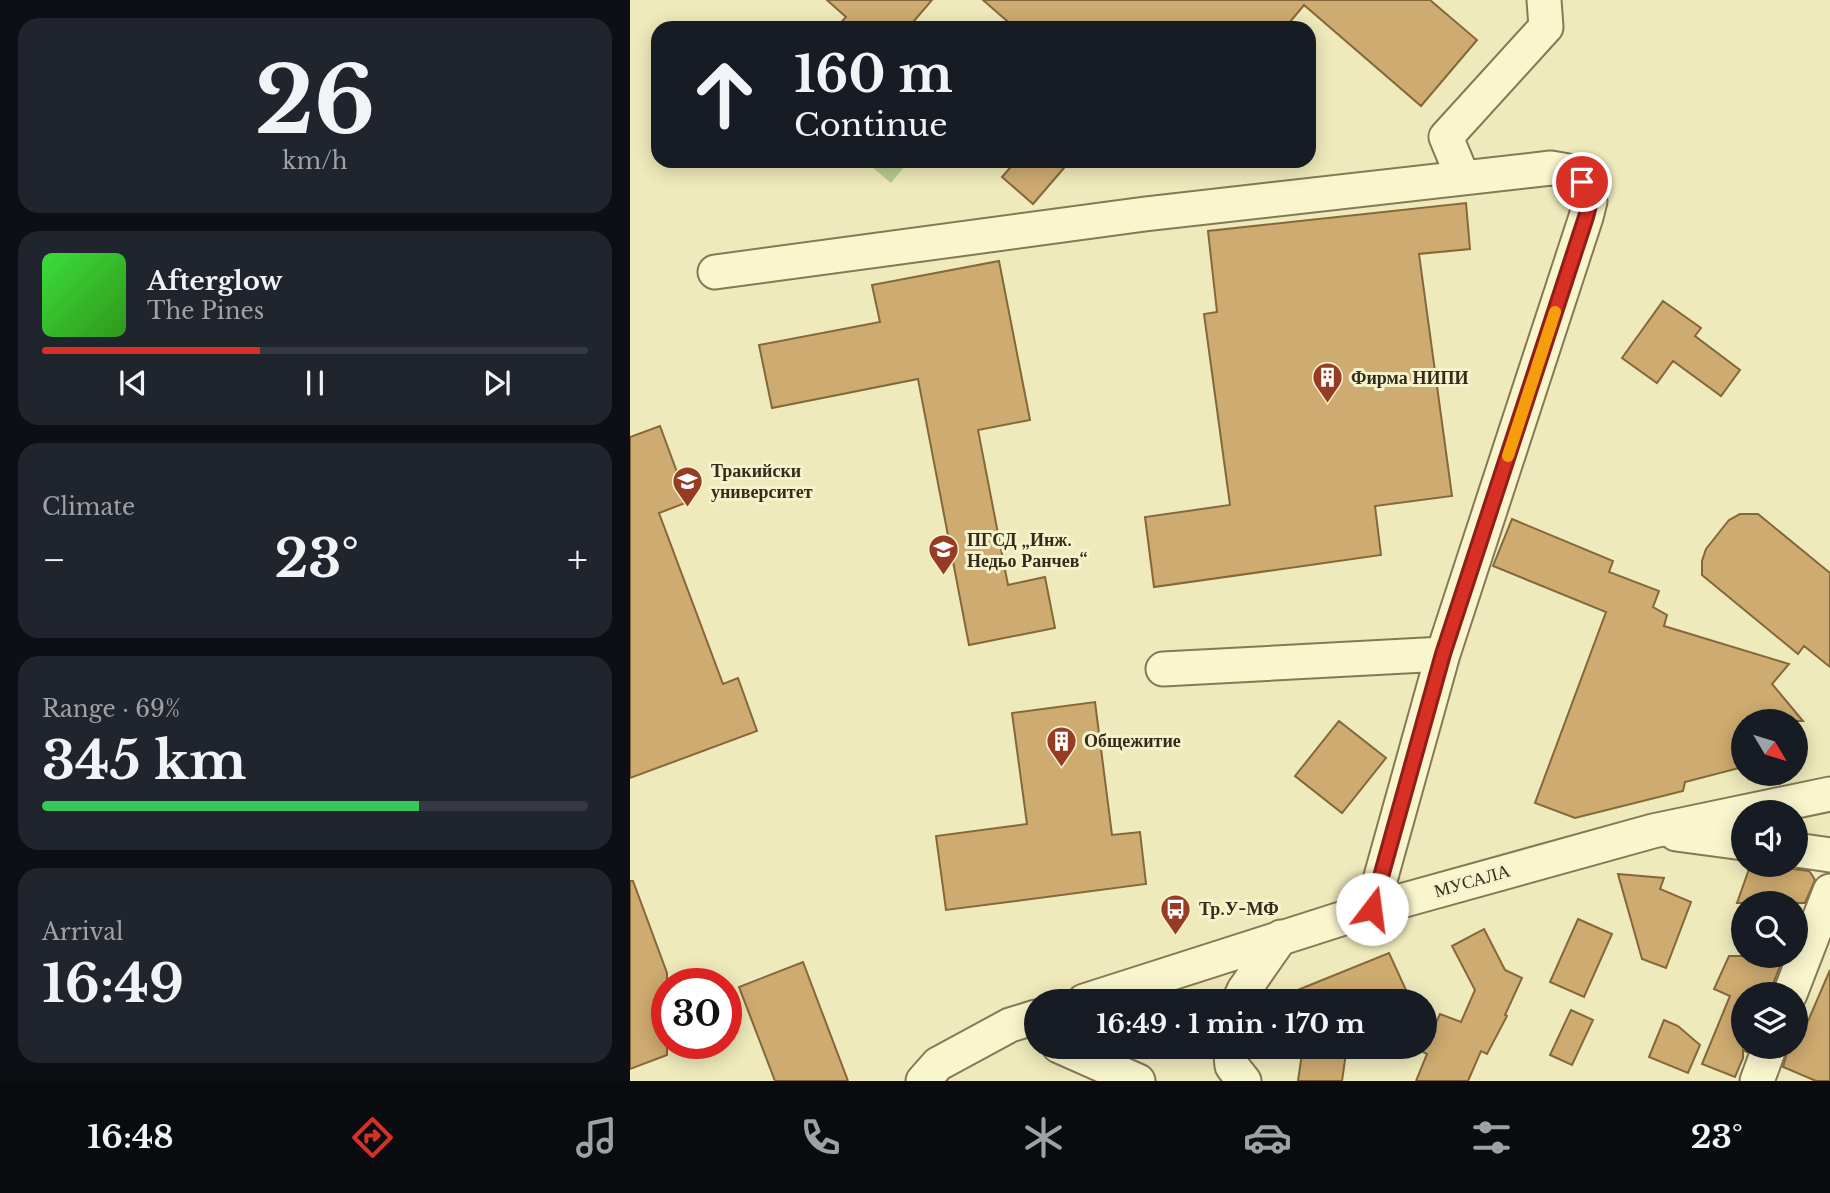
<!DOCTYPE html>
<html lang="en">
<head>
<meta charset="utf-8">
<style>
	:root { --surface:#171b24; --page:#20242c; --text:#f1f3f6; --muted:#9ea1a6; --line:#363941; --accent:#d93025 }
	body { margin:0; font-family:"Libre Baskerville",serif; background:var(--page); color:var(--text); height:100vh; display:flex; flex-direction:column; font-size:26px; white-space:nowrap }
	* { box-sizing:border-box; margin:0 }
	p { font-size:23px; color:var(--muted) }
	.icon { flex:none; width:38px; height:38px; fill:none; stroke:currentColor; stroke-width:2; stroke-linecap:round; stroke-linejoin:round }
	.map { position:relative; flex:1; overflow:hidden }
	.panel { display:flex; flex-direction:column; gap:18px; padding:18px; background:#0d0f14; width:630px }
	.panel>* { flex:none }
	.guide { position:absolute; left:21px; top:21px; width:665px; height:147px; border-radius:21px; box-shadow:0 4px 18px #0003; background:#171b24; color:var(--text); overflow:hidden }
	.needle { width:46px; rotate:128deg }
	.buttons { position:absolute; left:1101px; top:709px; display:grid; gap:14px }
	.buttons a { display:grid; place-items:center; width:77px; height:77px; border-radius:50%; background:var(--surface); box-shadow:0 4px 18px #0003; font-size:35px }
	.speed { position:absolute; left:21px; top:968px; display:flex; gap:14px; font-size:35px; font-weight:700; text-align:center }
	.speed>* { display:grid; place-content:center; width:91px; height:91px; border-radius:50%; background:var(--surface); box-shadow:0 4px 18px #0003; line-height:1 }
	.speed .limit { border:10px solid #d22; background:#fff; color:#111 }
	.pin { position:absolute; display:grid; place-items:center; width:60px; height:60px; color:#fff; margin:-30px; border:4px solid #fff; border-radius:50%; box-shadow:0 2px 7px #0007 }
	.me { position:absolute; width:77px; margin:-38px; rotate:15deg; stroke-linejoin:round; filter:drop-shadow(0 0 5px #0008) }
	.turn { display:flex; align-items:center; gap:24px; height:147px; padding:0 28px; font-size:32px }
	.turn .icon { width:91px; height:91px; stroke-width:2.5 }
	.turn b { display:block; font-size:49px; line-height:60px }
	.big { font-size:52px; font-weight:700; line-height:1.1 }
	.panel .widget { flex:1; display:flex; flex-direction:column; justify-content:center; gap:10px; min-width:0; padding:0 24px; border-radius:21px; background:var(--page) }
	.panel .dial { align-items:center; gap:0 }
	.dial b { font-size:91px; line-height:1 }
	.song { display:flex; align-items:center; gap:21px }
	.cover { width:84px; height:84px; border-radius:10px; background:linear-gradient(135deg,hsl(120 70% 55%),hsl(110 70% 35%)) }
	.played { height:7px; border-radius:4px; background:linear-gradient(90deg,var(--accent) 40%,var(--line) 40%) }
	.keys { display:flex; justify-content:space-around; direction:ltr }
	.heat { display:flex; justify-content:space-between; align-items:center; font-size:38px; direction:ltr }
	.charge { height:10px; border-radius:5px; background:linear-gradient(90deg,#34c759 69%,var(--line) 0) }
	.trip { position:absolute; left:394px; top:989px; width:413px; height:70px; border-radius:35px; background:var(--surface); box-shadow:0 4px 18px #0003; font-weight:700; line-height:70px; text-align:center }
	.menu { display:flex; height:112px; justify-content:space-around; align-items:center; background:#090b0e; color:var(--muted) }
	.menu .icon { width:49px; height:49px }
	.menu .selected { color:var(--accent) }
	.menu b { font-size:32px; color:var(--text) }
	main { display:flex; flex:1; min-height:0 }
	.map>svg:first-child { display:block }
	.green { fill:#b8cc8f }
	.building { fill:#ceab70; stroke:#85683a; stroke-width:2 }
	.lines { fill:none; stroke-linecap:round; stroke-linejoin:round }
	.minor-casing { stroke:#857955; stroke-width:37 }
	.minor { stroke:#f9f6ce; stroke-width:33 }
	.route-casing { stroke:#8d1f18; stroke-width:18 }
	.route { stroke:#d93025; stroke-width:12 }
	.slow { stroke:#f59e0b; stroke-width:12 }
	.labels { text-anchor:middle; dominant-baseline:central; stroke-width:6; stroke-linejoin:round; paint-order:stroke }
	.poi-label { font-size:18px; font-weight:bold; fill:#342c1a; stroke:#f6f2cb; text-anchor:start }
	.street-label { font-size:18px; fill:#342c1a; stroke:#f6f2cb }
</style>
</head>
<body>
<main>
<section class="panel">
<div class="widget dial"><b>26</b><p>km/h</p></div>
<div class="widget">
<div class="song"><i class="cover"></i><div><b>Afterglow</b><p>The Pines</p></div></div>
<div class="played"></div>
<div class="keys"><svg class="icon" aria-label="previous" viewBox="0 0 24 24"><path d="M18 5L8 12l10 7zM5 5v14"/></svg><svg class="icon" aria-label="pause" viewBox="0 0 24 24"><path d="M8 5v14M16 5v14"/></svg><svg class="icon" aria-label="next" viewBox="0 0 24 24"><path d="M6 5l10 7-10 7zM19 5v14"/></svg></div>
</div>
<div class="widget"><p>Climate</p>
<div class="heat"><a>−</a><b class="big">23°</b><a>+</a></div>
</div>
<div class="widget"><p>Range · 69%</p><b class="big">345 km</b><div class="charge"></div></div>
<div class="widget"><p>Arrival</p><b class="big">16:49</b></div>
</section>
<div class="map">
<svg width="1200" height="1081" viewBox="0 0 1200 1081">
	<rect width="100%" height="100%" fill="#eeeabb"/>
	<path class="green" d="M 235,161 L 279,161 L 261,183 Z"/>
	<path class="building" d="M 197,0 L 302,0 L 278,28 L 206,28 L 216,17 Z
		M 353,0 L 800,0 L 847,40 L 791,106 L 674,5 L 655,28 L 385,28 Z
		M 386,161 L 440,161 L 403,204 L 372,177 Z
		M 836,203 L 840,249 L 789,254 L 822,496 L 745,506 L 751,555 L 524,587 L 515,517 L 600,505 L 574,314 L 587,312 L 578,231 Z
		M 369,261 L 400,420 L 348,430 L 378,585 L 415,577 L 425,628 L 339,645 L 288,379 L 142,408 L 129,345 L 250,322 L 242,285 Z
		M 1033,301 L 1071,328 L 1065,336 L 1110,370 L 1091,396 L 1043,361 L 1027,383 L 992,358 Z
		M 30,426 L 58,502 L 29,513 L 93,684 L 108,678 L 127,731 L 0,778 L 0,437 Z
		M 1110,514 L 1128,514 L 1200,573 L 1200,667 L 1174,646 L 1168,654 L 1072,575 L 1072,561 L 1076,549 L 1099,520 Z
		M 882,519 L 983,561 L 979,572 L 1029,591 L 1023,607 L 1037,615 L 1034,626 L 1159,664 L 1142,684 L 1173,721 L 1113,721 L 1113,767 L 1055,782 L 1053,791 L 945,818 L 905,803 L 976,612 L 863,566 Z
		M 465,702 L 482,835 L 510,832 L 516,884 L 316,910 L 306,836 L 397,824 L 382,713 Z
		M 709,721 L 756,758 L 712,813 L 665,776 Z
		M 1139,864 L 1153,864 L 1163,869 L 1179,871 L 1182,875 L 1185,880 L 1175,903 L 1107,903 L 1119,869 L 1135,876 Z
		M 988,874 L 1034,878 L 1030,889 L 1061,902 L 1036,968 L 1012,959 Z
		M 0,881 L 3,881 L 37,973 L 37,1055 L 0,1069 Z
		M 948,919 L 982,934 L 954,997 L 920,982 Z
		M 854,929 L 875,970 L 892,978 L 875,1015 L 877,1016 L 857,1054 L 851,1051 L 838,1081 L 786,1081 L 797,1054 L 793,1052 L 810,1014 L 831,1022 L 845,990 L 822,946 Z
		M 759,953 L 781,1001 L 643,1001 L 643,1000 Z
		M 1099,956 L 1154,956 L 1142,987 L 1141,994 L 1113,994 L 1113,1046 L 1119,1046 L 1117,1052 L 1113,1050 L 1113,1058 L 1105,1077 L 1072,1064 L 1100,996 L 1084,989 Z
		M 173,962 L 218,1081 L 145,1081 L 109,987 Z
		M 1200,970 L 1200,1081 L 1186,1081 L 1153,1067 L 1159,1046 L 1166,1046 L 1166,1024 L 1175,1028 Z
		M 941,1010 L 963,1020 L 942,1065 L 920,1055 Z
		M 1034,1020 L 1048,1026 L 1070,1045 L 1058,1073 L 1019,1057 Z
		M 673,1046 L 717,1046 L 712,1081 L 668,1081 Z"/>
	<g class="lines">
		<defs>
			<path id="minor" d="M 833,178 L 816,137 L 916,27 L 914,0
				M 85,272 L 515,214 L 921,168 L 938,171 L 952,182 L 960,201 L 956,217 L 813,654 L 742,909
				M 533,669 L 813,654
				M 1046,834 L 1113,843
				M 1166,850 L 1200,855
				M 1160,994 L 1200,891
				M 454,1001 L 742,909 L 1023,831 L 1200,794
				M 609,1001 L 614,990 L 651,937
				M 429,1046 L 508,1081
				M 600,1046 L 602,1066 L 614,1081
				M 293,1081 L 308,1064 L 380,1025 L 406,1017
				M 1127,1081 L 1140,1046"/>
		</defs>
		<use href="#minor" class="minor-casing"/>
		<use href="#minor" class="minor"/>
	</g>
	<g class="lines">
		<defs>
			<path id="route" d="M 742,909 L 813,654 L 956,217 L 960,201 L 952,182"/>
		</defs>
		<use href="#route" class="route-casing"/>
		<use href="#route" class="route"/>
		<path class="slow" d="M 878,456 L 925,312"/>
	</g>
	<defs>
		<symbol id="building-pin" viewBox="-11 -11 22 30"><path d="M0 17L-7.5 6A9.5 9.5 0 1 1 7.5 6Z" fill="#963b24" stroke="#f6f2cb"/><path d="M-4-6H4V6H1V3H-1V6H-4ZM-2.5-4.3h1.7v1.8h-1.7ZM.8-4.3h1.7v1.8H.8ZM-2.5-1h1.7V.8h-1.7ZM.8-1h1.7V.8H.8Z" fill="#fff"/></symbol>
		<symbol id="university-pin" viewBox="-11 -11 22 30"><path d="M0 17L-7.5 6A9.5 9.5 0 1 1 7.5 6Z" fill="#963b24" stroke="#f6f2cb"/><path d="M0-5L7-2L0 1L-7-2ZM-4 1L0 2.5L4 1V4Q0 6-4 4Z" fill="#fff"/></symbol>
		<symbol id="school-pin" viewBox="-11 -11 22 30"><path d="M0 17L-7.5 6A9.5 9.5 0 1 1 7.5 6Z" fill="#963b24" stroke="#f6f2cb"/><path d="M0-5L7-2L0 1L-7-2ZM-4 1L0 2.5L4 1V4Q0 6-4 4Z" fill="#fff"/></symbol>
		<symbol id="bus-pin" viewBox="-11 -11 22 30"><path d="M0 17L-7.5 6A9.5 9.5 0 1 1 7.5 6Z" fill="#963b24" stroke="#f6f2cb"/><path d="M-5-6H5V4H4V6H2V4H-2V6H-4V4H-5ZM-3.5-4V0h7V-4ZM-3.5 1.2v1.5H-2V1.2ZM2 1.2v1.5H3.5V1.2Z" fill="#fff"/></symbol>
	</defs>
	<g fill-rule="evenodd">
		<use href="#building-pin" x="680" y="360" width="35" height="47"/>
		<use href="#university-pin" x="40" y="464" width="35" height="47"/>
		<use href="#school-pin" x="296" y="532" width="35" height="47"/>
		<use href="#building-pin" x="414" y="724" width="35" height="47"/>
		<use href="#bus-pin" x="528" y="892" width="35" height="47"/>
	</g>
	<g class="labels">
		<g class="poi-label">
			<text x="721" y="378">Фирма НИПИ</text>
			<text x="81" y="471">Тракийски<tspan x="81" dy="21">университет</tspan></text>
			<text x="337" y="540">ПГСД „Инж.<tspan x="337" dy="21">Недьо Ранчев“</tspan></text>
			<text x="454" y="741">Общежитие</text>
			<text x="569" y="909">Тр.У-МФ</text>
		</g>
		<g class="street-label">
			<text transform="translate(842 881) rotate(-16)">МУСАЛА</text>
		</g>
	</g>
</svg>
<div class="buttons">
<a><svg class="needle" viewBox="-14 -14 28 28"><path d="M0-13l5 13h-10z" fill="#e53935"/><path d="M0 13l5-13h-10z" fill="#9ea1a6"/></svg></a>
<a><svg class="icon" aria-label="sound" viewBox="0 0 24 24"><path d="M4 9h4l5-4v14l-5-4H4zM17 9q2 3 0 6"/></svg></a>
<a><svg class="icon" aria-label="search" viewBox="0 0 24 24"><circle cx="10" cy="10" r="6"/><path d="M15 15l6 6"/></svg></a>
<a><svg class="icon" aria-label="layers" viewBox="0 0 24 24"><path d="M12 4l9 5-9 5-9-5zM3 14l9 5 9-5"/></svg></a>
</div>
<div class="speed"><div class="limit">30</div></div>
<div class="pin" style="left:952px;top:182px;background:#d93025"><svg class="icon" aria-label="arrive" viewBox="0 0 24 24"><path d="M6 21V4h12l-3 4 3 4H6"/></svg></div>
<svg class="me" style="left:742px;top:909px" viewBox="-20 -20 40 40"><circle r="19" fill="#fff"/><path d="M0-13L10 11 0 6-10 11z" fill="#d93025"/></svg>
<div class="trip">16:49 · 1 min · 170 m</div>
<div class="guide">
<div class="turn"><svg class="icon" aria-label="ahead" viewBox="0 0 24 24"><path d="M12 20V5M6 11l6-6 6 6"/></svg><div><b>160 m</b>Continue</div></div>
</div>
</div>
</main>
<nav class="menu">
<b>16:48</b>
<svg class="icon selected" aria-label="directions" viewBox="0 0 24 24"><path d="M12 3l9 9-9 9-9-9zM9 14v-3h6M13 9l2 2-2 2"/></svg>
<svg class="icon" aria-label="music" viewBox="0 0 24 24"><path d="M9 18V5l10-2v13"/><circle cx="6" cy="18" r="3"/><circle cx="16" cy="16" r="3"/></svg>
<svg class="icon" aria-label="phone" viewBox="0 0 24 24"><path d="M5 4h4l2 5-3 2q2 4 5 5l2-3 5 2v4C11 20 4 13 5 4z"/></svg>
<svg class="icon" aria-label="climate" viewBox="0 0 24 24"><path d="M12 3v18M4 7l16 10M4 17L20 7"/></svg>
<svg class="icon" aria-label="car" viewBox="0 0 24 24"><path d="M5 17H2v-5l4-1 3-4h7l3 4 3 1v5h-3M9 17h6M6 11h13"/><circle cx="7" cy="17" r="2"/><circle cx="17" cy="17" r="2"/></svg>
<svg class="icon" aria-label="filters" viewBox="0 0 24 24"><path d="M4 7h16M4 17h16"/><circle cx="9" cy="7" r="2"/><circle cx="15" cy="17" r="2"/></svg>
<b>23°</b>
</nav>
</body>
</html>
